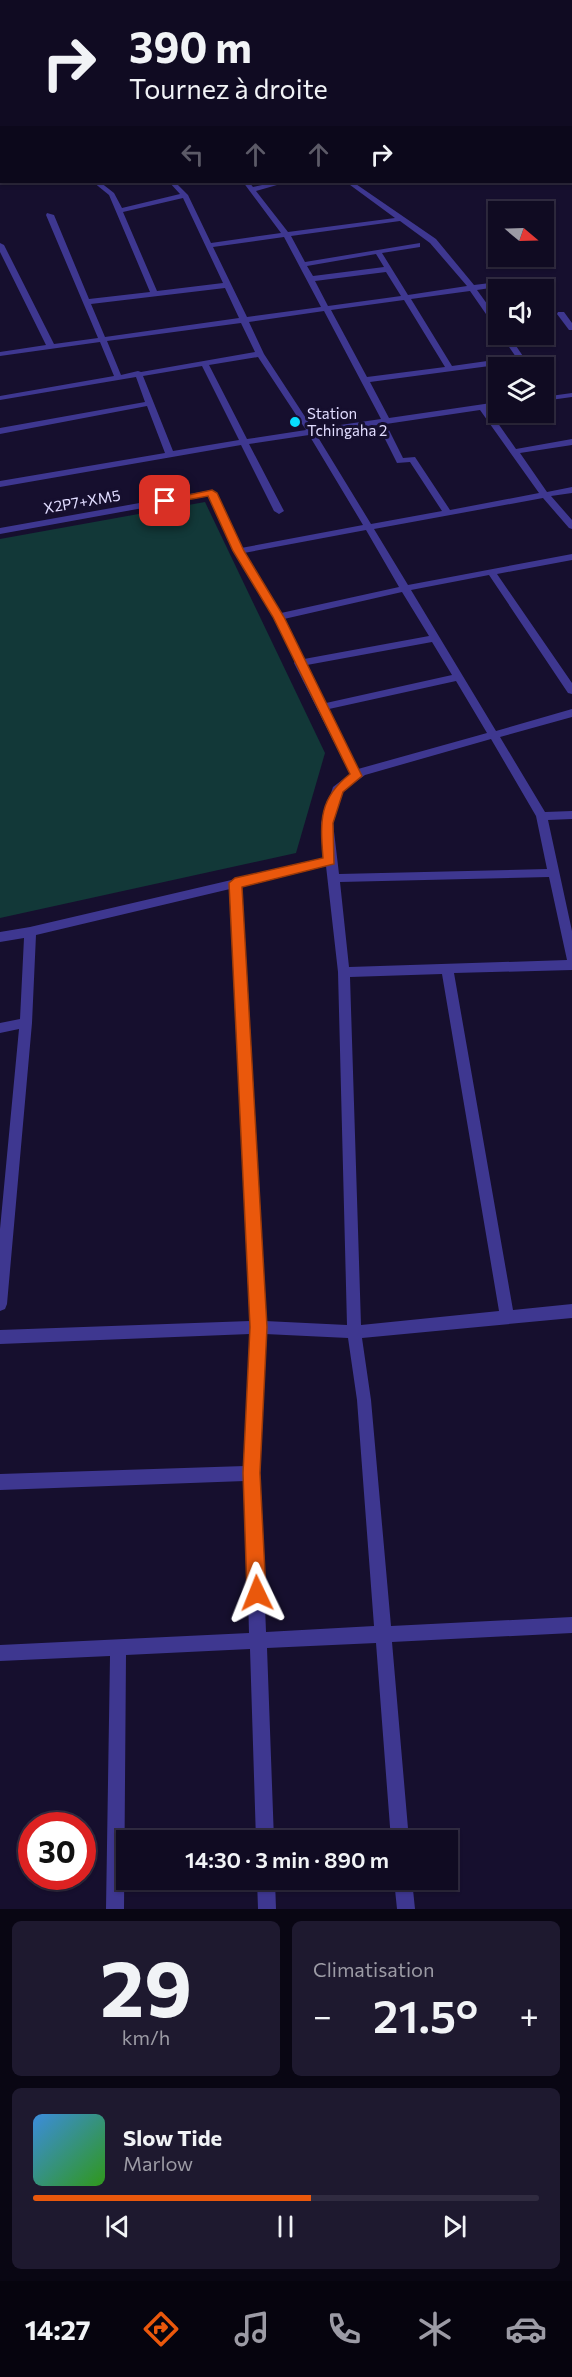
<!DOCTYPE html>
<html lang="fr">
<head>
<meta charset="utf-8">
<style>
	:root { --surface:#100b22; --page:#1e192f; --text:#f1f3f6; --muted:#9c9ba5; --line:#302b40; --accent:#ea580c }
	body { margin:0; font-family:Commissioner,sans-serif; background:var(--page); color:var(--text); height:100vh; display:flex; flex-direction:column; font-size:22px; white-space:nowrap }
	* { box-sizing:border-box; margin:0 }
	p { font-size:20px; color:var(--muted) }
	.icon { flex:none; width:33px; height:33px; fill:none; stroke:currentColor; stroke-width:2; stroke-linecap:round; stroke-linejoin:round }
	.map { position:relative; height:1909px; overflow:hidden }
	.panel { display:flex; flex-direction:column; gap:12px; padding:12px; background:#090613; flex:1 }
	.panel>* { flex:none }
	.banner { position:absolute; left:0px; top:0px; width:573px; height:183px; box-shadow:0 2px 4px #0004,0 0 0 2px var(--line); background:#100b22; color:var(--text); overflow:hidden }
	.needle { width:39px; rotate:109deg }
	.tools { position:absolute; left:488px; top:201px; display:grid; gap:12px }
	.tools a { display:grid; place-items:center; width:66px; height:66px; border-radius:0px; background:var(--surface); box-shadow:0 2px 4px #0004,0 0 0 2px var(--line); font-size:30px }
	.speed { position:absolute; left:18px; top:1812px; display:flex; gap:12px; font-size:30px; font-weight:700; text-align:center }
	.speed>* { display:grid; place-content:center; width:78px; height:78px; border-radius:50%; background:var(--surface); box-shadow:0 2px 4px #0004,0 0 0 2px var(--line); line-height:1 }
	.speed .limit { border:9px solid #d22; background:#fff; color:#111 }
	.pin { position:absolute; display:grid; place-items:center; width:51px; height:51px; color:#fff; margin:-26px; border-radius:12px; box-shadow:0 3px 9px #0006 }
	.me { position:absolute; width:66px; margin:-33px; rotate:358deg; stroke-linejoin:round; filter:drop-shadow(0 0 4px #0008) }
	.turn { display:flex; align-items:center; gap:21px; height:126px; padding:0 30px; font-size:27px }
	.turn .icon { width:78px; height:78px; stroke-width:2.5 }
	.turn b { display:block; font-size:42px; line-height:51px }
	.lanes { display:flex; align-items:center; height:57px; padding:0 30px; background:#0003; justify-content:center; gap:30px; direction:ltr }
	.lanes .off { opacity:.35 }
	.big { font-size:45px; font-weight:600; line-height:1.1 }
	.panel .widget { flex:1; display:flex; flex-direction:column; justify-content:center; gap:9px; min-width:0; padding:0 21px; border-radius:9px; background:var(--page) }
	.panel .dial { align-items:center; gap:0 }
	.dial b { font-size:78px; line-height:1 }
	.song { display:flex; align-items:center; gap:18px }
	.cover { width:72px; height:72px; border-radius:9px; background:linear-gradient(135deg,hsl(210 70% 55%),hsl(110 70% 35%)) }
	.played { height:6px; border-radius:3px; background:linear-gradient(90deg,var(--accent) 55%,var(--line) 55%) }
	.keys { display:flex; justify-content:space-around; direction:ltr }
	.heat { display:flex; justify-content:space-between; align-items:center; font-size:33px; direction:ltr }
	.panel .tiles { flex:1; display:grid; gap:12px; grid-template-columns:1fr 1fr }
	.widget:last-child { grid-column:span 2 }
	.trip { position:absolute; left:116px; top:1830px; width:342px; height:60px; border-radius:0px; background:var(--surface); box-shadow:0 2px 4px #0004,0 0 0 2px var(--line); font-weight:600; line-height:60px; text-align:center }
	.menu { display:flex; height:96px; justify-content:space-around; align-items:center; background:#06040e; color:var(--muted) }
	.menu .icon { width:42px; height:42px }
	.menu .on { color:var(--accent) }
	.menu b { font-size:27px; color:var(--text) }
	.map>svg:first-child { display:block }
	.green { fill:#123838 }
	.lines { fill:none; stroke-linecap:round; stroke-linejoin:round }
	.minor { fill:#3e3790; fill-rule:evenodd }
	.route { fill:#ea580c; stroke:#983908; stroke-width:1.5 }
	.poi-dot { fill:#08ddff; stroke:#160f2e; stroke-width:2 }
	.labels { text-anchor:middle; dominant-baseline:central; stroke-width:6; stroke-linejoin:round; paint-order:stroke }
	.far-poi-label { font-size:15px; fill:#e1dcff; stroke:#160f2e; text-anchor:start }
	.far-street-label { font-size:15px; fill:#e1dcff; stroke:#160f2e }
</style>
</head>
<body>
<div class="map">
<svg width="572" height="1909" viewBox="0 0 572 1909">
	<rect width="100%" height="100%" fill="#160f2e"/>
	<path class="green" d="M 205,502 L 325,753 L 296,853 L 0,918 L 0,539 Z"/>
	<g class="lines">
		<path class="minor" d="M 43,0 L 60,0 L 39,2 Z
			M 147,0 L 153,0 L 153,2 L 147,2 Z
			M 193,0 L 199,0 L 200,2 L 194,2 Z
			M 242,0 L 248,0 L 248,2 L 242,2 Z
			M 374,0 L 380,0 L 373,2 Z
			M 427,0 L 434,0 L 435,2 L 428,2 Z
			M 472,0 L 478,0 L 471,2 Z
			M 557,0 L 563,0 L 556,2 Z
			M 0,7 L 2,8 L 2,17 L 0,16 Z
			M 0,30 L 2,30 L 2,34 L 0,34 Z
			M 0,56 L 2,56 L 2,60 L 0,60 Z
			M 0,100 L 2,100 L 2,104 L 0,104 Z
			M 2,128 L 2,133 L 0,133 L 0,129 Z
			M 0,143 L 2,143 L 2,147 L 0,147 Z
			M 0,174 L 2,174 L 2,178 L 0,178 Z
			M 93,182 L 100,182 L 114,193 L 122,208 L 180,194 L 169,182 L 175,182 L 188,195 L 211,243 L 281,233 L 243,182 L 249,182 L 253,187 L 276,182 L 285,182 L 284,183 L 256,191 L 288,232 L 395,218 L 346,182 L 353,182 L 436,239 L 474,285 L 539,277 L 540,279 L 536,281 L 477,290 L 498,319 L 498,327 L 495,327 L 470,291 L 411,299 L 452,366 L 516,357 L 500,334 L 508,334 L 531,368 L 523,368 L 519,362 L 370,382 L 389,418 L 498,402 L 498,408 L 488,409 L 516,449 L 572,439 L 572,445 L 520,453 L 547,492 L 572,487 L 572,493 L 551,496 L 572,520 L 572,529 L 569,528 L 543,498 L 374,529 L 408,585 L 572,554 L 572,560 L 497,574 L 572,683 L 572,694 L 568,693 L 489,575 L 411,590 L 496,731 L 572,709 L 572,717 L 500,737 L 545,812 L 572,811 L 572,819 L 548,820 L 572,931 L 572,970 L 454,973 L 513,1310 L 572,1304 L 572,1318 L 362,1338 L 371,1400 L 391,1626 L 572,1617 L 572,1633 L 392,1642 L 409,1840 L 391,1840 L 376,1643 L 267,1648 L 274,1840 L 256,1840 L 250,1649 L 126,1655 L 124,1909 L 106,1909 L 110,1656 L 0,1661 L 0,1645 L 249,1633 L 245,1481 L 0,1490 L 0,1474 L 245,1466 L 250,1334 L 0,1344 L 0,1330 L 250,1321 L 230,889 L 36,935 L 32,1023 L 7,1304 L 5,1309 L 0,1311 L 0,1229 L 19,1029 L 0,1033 L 0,1023 L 20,1019 L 24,938 L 0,942 L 0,932 L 30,927 L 325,858 L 321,823 L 333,787 L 350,774 L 294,663 L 295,661 L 273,617 L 233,551 L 209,496 L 0,534 L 0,528 L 212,490 L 216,493 L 241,548 L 363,525 L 309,435 L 249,444 L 284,511 L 279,514 L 274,511 L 241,445 L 0,487 L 0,481 L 165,453 L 147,406 L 0,434 L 0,428 L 145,402 L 136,377 L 0,400 L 0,396 L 114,376 L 100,342 L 0,356 L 0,352 L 46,345 L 0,252 L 0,243 L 4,245 L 54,344 L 98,338 L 46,215 L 47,213 L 54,215 L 89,299 L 150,292 L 109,195 ZM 183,198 L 223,283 L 157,291 L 123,212 ZM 400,221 L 430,243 L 467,286 L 408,295 L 382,253 L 420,247 L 420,243 L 305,262 L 291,236 ZM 284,237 L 321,307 L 247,317 L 213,247 ZM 376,254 L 384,267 L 313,276 L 307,266 ZM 386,272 L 401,296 L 328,306 L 315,281 ZM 225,288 L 239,318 L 105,337 L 91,304 ZM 404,300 L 445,367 L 367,377 L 331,310 ZM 324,311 L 381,419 L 313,429 L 264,354 L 249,322 ZM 241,323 L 255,352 L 141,372 L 138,371 L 121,375 L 107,341 ZM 258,357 L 306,430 L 247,439 L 209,365 ZM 202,366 L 239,440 L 173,451 L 143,376 ZM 480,410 L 539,493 L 450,510 L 415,457 L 403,458 L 386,424 ZM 378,425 L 397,463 L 410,462 L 442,511 L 371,524 L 316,434 ZM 366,530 L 399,587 L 281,613 L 244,553 ZM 402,592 L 429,636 L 304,659 L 284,619 ZM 432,642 L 452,675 L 326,703 L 307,665 ZM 456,681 L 487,733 L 358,769 L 329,709 ZM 491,739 L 536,816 L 547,869 L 339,874 L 333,823 L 342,792 L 365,775 ZM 326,866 L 338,972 L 347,1325 L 265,1321 L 241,886 ZM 549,877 L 567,960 L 349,967 L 340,882 ZM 442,974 L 499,1311 L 361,1325 L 350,977 ZM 265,1334 L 348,1338 L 357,1400 L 374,1626 L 266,1632 L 260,1473 Z
			M 558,312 L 564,312 L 572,323 L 572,330 L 569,330 L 557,314 Z
			M 572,393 L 572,397 L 543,401 L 543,397 Z
			M 257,1880 L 275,1880 L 276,1909 L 258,1909 Z
			M 394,1880 L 412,1880 L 415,1909 L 397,1909 Z"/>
	</g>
	<path class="route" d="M 212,490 L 217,493 L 244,551 L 284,617 L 362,776 L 343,792 L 333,823 L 334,864 L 242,887 L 267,1327 L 260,1473 L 266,1593 L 263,1599 L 257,1602 L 250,1599 L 247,1593 L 243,1473 L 250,1327 L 229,883 L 235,878 L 323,858 C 320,821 319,798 350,774 L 273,617 L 233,551 L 208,496 L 165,504 L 159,501 Z"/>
	<circle class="poi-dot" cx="295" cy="422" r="6"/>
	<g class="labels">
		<g class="far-poi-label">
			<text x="307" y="413">Station<tspan x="307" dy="17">Tchingaha 2</tspan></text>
		</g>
		<g class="far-street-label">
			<text transform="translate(82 501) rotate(-10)">X2P7+XM5</text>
		</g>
	</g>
</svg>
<div class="tools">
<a><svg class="needle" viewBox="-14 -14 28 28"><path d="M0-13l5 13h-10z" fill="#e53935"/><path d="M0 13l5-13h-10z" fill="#9c9ba5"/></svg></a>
<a><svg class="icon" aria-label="sound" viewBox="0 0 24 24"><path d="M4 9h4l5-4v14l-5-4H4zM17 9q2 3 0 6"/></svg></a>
<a><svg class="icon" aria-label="layers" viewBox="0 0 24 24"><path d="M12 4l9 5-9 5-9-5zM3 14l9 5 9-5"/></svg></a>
</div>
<div class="speed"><div class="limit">30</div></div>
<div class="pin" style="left:165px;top:501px;background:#d93025"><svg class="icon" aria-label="arrive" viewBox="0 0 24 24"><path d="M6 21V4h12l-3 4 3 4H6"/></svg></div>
<svg class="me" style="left:257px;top:1593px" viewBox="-20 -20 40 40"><path d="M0-17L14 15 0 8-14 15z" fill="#ea580c" stroke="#fff" stroke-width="4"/></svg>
<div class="trip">14:30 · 3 min · 890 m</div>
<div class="banner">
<div class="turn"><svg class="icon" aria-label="right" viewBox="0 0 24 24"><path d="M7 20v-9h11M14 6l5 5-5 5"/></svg><div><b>390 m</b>Tournez à droite</div></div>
<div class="lanes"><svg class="icon off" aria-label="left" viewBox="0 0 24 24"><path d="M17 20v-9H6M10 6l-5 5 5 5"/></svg><svg class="icon off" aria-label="ahead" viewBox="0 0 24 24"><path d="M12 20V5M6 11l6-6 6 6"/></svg><svg class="icon off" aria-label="ahead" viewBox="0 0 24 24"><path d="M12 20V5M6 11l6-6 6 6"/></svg><svg class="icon" aria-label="right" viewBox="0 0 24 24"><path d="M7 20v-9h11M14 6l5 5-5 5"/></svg></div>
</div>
</div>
<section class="panel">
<div class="tiles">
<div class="widget dial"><b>29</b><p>km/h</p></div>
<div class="widget"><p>Climatisation</p>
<div class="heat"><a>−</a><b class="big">21.5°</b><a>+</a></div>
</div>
<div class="widget">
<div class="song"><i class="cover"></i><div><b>Slow Tide</b><p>Marlow</p></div></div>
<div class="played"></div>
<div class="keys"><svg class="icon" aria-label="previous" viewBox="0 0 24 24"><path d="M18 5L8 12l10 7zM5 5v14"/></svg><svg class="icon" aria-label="pause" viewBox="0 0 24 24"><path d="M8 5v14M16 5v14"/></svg><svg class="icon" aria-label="next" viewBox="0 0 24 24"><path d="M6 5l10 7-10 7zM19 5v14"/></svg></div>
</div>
</div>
</section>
<nav class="menu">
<b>14:27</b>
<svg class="icon on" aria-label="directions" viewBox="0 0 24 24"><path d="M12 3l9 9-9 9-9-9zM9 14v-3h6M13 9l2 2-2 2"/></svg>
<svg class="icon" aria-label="music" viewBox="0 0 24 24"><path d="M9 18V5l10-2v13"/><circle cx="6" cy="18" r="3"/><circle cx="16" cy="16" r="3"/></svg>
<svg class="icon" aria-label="phone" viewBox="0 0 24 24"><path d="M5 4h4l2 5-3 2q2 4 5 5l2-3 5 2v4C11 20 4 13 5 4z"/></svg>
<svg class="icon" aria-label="climate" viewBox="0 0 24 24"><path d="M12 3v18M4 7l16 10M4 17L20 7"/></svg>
<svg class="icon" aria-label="car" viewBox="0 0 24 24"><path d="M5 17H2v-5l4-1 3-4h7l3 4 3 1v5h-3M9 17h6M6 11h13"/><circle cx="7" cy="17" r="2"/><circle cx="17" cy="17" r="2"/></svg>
</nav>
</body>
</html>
